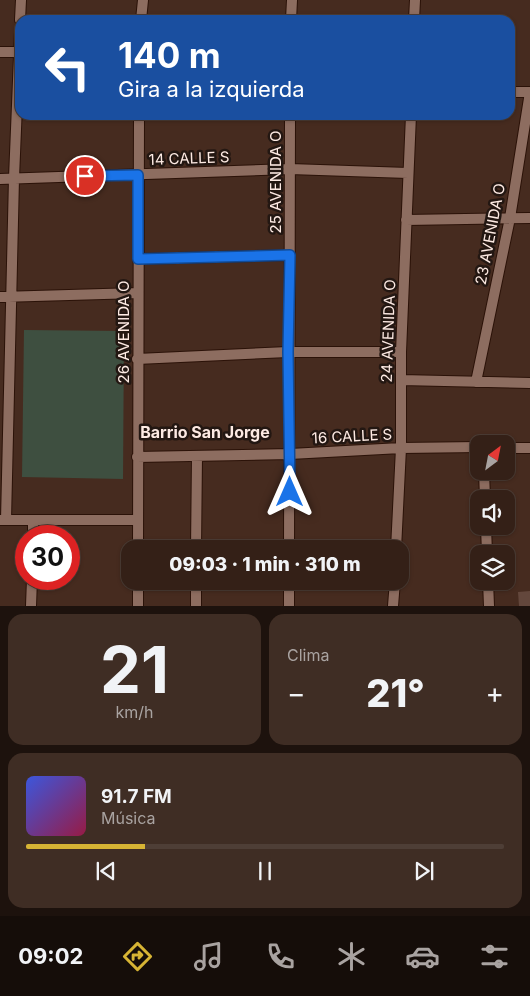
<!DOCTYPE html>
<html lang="es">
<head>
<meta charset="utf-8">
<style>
	:root { --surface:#342017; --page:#3f2d24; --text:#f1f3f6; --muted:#a9a3a1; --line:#4e3e36; --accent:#d7b434 }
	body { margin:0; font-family:Inter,sans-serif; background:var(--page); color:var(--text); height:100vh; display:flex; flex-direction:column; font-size:19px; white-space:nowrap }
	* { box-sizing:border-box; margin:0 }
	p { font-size:16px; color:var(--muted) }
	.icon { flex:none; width:28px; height:28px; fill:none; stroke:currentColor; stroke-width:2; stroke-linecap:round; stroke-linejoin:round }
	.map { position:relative; height:606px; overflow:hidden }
	.sheet { display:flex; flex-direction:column; gap:8px; padding:8px; background:#1d120d; flex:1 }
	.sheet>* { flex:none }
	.banner { position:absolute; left:15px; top:15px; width:500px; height:105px; border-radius:15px; box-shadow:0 1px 4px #0004,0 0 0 1px var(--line); background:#1a4fa0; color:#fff; overflow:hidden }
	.needle { width:32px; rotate:32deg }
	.fabs { position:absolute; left:470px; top:435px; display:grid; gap:10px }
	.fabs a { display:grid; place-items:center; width:45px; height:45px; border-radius:10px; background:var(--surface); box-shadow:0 1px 4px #0004,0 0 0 1px var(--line); font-size:25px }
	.speed { position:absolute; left:15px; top:525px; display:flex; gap:10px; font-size:25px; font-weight:700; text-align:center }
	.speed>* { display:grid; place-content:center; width:65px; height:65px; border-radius:50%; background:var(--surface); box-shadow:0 1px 4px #0004,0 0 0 1px var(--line); line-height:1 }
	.speed .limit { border:8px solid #d22; background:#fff; color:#111 }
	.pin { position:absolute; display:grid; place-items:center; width:42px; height:42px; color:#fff; margin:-21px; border:2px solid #fff; border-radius:50%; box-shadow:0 1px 5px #0007 }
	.me { position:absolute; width:55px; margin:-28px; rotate:0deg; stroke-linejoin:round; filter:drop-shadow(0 0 4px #0008) }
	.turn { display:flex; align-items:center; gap:18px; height:105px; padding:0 20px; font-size:22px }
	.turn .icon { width:65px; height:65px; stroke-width:2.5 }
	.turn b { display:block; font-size:35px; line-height:42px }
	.big { font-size:38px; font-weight:800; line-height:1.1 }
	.sheet .widget { flex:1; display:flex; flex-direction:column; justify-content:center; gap:8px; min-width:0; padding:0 18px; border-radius:15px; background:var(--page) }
	.sheet .dial { align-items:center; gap:0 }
	.dial b { font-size:65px; line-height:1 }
	.song { display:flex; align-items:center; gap:15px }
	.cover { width:60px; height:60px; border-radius:8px; background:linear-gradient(135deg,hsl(230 70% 55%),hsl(340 70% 35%)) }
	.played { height:5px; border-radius:2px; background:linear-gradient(90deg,var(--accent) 25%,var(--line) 25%) }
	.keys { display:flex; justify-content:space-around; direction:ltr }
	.heat { display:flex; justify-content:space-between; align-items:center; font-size:28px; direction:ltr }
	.sheet .tiles { flex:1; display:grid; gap:8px; grid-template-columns:1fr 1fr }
	.widget:last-child { grid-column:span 2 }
	.trip { position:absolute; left:121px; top:540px; width:288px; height:50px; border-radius:15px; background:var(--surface); box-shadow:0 1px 4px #0004,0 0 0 1px var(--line); font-weight:800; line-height:50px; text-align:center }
	.tab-bar { display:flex; height:80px; justify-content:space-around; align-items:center; background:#150d09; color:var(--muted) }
	.tab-bar .icon { width:35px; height:35px }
	.tab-bar .active { color:var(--accent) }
	.tab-bar b { font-size:22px; color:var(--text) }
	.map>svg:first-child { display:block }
	.green { fill:#3e4f40 }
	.building { fill:#63473c }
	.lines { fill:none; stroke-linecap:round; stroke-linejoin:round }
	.minor-casing { stroke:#2b1208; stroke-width:12 }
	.minor { stroke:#8d6d60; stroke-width:10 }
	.route-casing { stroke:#114b97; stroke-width:12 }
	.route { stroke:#1a73e8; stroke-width:9 }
	.labels { text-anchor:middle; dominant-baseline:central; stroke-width:5; stroke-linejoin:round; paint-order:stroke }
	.street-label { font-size:15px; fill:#fdeae3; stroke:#231712 }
	.neighbourhood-label { font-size:16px; font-weight:bold; fill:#fdeae3; stroke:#231712 }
</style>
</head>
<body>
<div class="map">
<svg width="530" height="606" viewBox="0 0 530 606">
	<rect width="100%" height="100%" fill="#462b1f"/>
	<path class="green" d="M 24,330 L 124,331 L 123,479 L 22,477 Z"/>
	<path class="building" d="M 530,591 L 530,606 L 519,606 L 518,592 Z"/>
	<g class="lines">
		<defs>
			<path id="minor" d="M 20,20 L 21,0
				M 141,20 L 143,0
				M 291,20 L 292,0
				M 414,20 L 415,0
				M 0,52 L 20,52
				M 510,92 L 530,92
				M 0,179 L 290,169 L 408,173
				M 406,220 L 530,218
				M 138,259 L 290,255
				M 0,297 L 138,293
				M 137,359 L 288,352 L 401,352
				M 401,380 L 530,383
				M 476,382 L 510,218 L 530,92
				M 506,448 L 530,448
				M 137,457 L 290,454 L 401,448 L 479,447
				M 484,471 L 485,499
				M 1,520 L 138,520
				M 6,520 L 14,178 L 20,32
				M 486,526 L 487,554
				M 33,536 L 33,520
				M 138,549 L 139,115
				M 196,549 L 197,456
				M 289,549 L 290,115
				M 396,549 L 401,448 L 401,352 L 411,115
				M 138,581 L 138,606
				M 488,581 L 489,606
				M 31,606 L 32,579
				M 196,606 L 196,581
				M 289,606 L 289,581
				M 393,606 L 395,581"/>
		</defs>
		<use href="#minor" class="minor-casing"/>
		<use href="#minor" class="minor"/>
	</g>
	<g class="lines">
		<defs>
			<path id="route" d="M 85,176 L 138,175 L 138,259 L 290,255 L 288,352 L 290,492"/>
		</defs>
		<use href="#route" class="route-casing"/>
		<use href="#route" class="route"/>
	</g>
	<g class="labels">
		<g class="street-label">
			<text transform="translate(189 158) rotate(-2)">14 CALLE S</text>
			<text transform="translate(275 182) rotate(-90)">25 AVENIDA O</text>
			<text transform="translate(490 234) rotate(-79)">23 AVENIDA O</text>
			<text transform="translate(388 331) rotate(-88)">24 AVENIDA O</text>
			<text transform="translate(123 332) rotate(-90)">26 AVENIDA O</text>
			<text transform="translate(352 436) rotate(-3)">16 CALLE S</text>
		</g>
		<g class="neighbourhood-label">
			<text x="205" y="432">Barrio San Jorge</text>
		</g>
	</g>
</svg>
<div class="fabs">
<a><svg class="needle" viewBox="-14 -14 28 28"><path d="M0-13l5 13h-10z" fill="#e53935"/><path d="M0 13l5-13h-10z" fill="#a9a3a1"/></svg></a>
<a><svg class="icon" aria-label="sound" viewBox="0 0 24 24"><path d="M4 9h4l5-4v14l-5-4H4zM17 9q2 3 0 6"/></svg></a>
<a><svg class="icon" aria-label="layers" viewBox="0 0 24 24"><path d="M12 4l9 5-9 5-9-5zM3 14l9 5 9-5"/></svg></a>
</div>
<div class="speed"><div class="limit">30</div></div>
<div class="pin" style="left:85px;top:176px;background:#d93025"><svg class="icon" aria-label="arrive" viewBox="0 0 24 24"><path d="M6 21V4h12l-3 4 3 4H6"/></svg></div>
<svg class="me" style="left:290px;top:492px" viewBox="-20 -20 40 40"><path d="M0-17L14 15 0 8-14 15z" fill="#1a73e8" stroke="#fff" stroke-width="4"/></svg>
<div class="trip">09:03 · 1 min · 310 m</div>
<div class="banner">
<div class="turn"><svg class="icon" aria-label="left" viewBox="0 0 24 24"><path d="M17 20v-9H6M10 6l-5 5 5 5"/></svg><div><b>140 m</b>Gira a la izquierda</div></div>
</div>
</div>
<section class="sheet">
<div class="tiles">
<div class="widget dial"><b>21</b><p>km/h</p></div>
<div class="widget"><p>Clima</p>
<div class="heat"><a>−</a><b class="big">21°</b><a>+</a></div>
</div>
<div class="widget">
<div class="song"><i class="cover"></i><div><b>91.7 FM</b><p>Música</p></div></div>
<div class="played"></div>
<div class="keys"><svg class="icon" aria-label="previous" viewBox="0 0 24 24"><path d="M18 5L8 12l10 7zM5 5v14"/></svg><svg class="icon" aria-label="pause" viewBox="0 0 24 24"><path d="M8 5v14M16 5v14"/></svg><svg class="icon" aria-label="next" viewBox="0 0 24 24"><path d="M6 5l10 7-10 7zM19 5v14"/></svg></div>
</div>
</div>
</section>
<nav class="tab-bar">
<b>09:02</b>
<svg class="icon active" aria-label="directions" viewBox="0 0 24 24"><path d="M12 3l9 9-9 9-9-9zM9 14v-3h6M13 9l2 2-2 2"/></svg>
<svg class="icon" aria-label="music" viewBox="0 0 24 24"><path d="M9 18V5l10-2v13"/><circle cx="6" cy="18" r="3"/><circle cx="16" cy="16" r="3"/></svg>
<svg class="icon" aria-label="phone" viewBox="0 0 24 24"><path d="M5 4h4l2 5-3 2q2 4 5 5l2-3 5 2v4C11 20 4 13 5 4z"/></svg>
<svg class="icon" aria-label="climate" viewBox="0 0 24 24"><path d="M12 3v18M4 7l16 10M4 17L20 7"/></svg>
<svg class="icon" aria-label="car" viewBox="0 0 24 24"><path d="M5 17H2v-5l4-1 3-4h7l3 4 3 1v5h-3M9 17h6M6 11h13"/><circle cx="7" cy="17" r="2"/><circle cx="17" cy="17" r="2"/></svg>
<svg class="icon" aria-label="filters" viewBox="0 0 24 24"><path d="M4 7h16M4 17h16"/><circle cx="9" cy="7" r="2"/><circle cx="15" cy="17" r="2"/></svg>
</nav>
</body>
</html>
